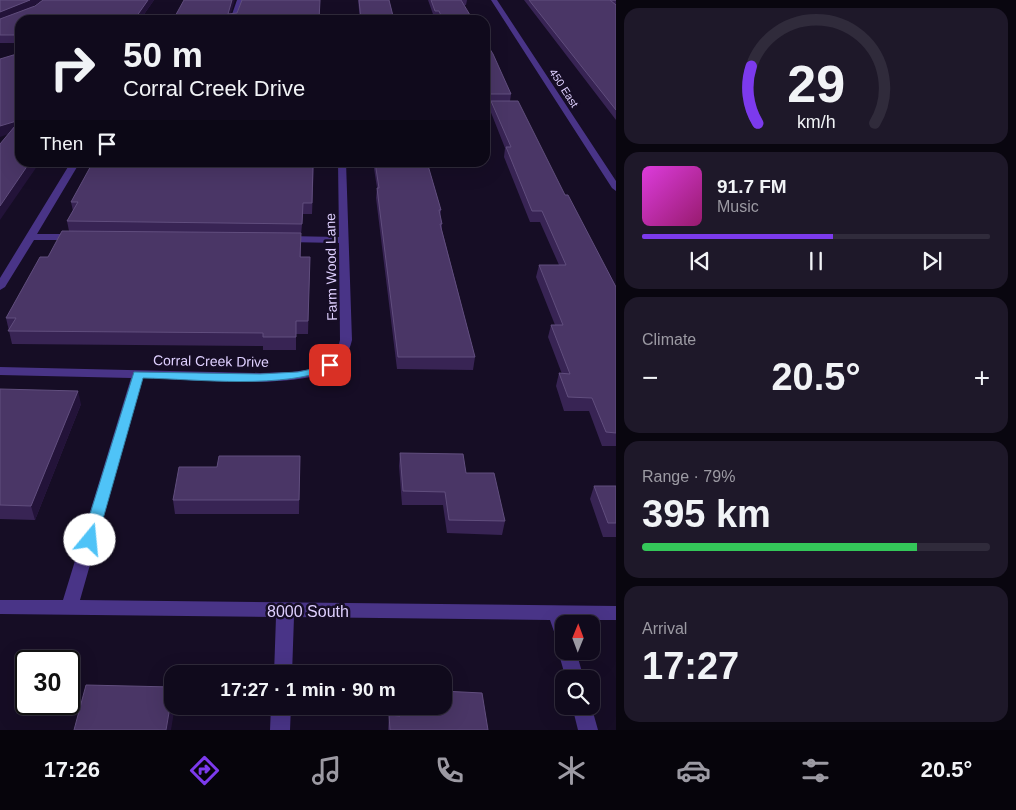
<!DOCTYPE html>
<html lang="en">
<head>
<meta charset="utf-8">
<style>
	:root { --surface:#100a1c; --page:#1e1829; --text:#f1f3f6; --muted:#9c9aa3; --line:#302b3b; --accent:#7c3aed }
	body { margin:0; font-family:Arial,sans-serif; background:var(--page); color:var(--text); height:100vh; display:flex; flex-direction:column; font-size:19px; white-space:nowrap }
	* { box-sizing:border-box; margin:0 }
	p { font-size:16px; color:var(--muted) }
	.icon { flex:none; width:28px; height:28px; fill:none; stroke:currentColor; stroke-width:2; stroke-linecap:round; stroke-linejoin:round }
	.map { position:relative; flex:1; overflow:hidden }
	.sheet { display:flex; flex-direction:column; gap:8px; padding:8px; background:#09060f; width:400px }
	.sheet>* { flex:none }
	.banner { position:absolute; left:15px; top:15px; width:475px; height:152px; border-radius:15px; box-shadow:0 5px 20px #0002,0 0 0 1px var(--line); background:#100a1c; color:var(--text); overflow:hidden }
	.needle { width:32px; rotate:1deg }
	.controls { position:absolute; left:555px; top:615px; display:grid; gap:10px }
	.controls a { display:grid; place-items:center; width:45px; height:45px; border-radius:10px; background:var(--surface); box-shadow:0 5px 20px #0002,0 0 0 1px var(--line); font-size:25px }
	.speed { position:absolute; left:15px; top:650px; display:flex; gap:10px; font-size:25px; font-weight:700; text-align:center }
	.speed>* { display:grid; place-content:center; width:65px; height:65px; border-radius:50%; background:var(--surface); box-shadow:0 5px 20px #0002,0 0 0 1px var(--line); line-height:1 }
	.speed .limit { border:2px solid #111; border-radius:8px; background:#fff; color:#111 }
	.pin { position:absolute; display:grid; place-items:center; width:42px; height:42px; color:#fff; margin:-21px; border-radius:10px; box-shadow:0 2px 8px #0006 }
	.me { position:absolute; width:55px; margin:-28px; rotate:17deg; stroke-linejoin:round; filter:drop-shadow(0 0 4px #0008) }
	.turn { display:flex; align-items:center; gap:18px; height:105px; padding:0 25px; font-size:22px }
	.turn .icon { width:65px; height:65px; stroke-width:2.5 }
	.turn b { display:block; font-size:35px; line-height:42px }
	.then { display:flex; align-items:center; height:48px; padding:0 25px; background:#0003; gap:10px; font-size:19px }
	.big { font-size:38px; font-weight:700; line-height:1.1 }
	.sheet .tile { flex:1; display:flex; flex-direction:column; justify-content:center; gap:8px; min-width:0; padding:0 18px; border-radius:15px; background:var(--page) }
	.sheet .dial { align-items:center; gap:0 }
	.dial svg { height:130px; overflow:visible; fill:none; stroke:var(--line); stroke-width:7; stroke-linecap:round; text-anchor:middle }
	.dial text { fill:var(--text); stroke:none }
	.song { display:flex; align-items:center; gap:15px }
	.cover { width:60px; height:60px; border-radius:8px; background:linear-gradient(135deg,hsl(300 70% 55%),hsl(320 70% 35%)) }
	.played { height:5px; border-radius:2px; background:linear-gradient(90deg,var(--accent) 55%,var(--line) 55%) }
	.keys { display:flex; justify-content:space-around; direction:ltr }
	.heat { display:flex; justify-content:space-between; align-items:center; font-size:28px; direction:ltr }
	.charge { height:8px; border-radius:4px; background:linear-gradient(90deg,#34c759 79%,var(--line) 0) }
	.trip { position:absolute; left:164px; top:665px; width:288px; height:50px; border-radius:15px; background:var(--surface); box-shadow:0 5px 20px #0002,0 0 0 1px var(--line); font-weight:700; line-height:50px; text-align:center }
	.menu { display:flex; height:80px; justify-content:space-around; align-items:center; background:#06040b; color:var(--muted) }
	.menu .icon { width:35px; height:35px }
	.menu .on { color:var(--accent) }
	.menu b { font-size:22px; color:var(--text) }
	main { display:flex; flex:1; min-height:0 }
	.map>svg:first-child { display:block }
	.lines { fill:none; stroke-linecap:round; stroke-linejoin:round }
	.minor { fill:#493487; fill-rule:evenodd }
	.wall { fill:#382454 }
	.shaded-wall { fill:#231339 }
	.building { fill:#4a3666; stroke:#614e7e }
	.route { fill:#4fc3f7; stroke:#337fa1 }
	.labels { text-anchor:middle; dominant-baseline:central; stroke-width:5; stroke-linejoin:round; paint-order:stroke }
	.far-street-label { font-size:11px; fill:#dfd0ff; stroke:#160d25 }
	.street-label { font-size:14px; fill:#dfd0ff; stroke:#160d25 }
	.near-street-label { font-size:16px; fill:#dfd0ff; stroke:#160d25 }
</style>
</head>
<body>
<main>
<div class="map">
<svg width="616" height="730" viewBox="0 0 616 730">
	<rect width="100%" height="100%" fill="#160d25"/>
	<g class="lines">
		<path class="minor" d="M 237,0 L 243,0 L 236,20 L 230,20 Z
			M 491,0 L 497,0 L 616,181 L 616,191 L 612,188 Z
			M 71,162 L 80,162 L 37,234 L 76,234 L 81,237 L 76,240 L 34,240 L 5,287 L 0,290 L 0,278 Z
			M 338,162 L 346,162 L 352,340 C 349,353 343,364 331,370 C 294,390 188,379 143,378 L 80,600 L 616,606 L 616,620 L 568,620 L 569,624 L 564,624 L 564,651 L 576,651 L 584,679 L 566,679 L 558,651 L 563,644 L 558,643 L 550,620 L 294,617 L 292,674 L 274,674 L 276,617 L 0,614 L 0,600 L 63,600 L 131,378 L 0,375 L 0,367 L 260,373 L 292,372 L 312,369 L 330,360 L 337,352 L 340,340 L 339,243 L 286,242 L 281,239 L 286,236 L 339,237 Z
			M 591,705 L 598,730 L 578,730 L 572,706 Z
			M 271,706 L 291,706 L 290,730 L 270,730 Z"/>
	</g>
	<path class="wall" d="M 0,0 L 42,0 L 31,7 L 35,6 L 43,0 L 154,0 L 140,20 L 20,20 L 20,43 L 0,43 Z
		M 358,0 L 389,0 L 394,20 L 360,20 Z
		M 428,0 L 467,0 L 466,5 L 463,5 L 473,20 L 439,20 L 438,17 L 434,17 Z
		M 524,0 L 616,0 L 616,120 Z
		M 485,41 L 511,94 L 510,101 L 565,195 L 616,287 L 616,446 L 602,446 L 589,411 L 564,411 L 556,386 L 559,373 L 562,374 L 548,337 L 551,325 L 555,325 L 536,277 L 539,265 L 559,265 L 540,222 L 530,222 L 504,157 L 505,148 L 490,110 L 491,102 L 485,102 Z
		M 314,162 L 312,214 L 303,214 L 301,235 L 301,257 L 310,257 L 308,334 L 296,334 L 296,350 L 263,350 L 263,346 L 12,344 L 6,318 L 48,257 L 69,231 L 67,221 L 73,211 L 71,202 Z
		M 373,162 L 427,162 L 441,210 L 440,217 L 442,224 L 442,230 L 475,357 L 473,370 L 397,369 L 376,198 L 377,188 Z
		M 0,389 L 81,404 L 35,520 L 0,519 Z
		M 400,453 L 466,473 L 505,521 L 502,535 L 447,533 L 443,505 L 402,505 L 399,466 Z
		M 300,456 L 299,514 L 175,514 L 173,500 L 217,467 Z
		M 594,486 L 616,486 L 616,537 L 603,537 L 590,499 Z
		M 397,706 L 442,706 L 488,730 L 388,730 L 389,715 L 397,716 Z"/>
	<path class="shaded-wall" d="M 30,0 L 42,0 L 31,7 L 0,20 L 0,12 Z
		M 148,0 L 154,0 L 140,20 L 134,20 Z
		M 232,0 L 235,0 L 229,20 L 228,14 Z
		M 20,120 L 20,130 L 0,137 L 0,126 Z
		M 30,162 L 40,162 L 0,220 L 0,206 Z
		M 78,391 L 81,404 L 35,520 L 31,506 Z
		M 172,695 L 172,706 L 175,706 L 171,730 L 166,730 Z"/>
	<path class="building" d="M 0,0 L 30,0 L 0,12 Z
		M 43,0 L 148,0 L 134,20 L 20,20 L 20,35 L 0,35 L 0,19 L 35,6 Z
		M 184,0 L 232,0 L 228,14 L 237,13 L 242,0 L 320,0 L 319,20 L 173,20 Z
		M 359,0 L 389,0 L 394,20 L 361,20 Z
		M 431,0 L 461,0 L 473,20 L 443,20 L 439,11 L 435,11 Z
		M 529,0 L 616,0 L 610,0 L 616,5 L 616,110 Z
		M 485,41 L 493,54 L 511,94 L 485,94 Z
		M 20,53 L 20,162 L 30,162 L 0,206 L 0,144 L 20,120 L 0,126 L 0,59 Z
		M 491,101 L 518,101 L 565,195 L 568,195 L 616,287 L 616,433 L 606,432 L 592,398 L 568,397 L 559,373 L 570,374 L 551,325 L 563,325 L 539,265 L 566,265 L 542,211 L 532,211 L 506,147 L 511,147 Z
		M 93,162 L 313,162 L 312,203 L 303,203 L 302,224 L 67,221 L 78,202 L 71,202 Z
		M 375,162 L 427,162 L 441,210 L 439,210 L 442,224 L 440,224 L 475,357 L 398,357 L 377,188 L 379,188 Z
		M 62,231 L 301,233 L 300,257 L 310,257 L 308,321 L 296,321 L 296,337 L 263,337 L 263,333 L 8,331 L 16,318 L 6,318 L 40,257 L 48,257 Z
		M 0,389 L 78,391 L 31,506 L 0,505 Z
		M 400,453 L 463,454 L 466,473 L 494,473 L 505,521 L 449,520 L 445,492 L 403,491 Z
		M 219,456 L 300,456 L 299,500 L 173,500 L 179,467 L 217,467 Z
		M 594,486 L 616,486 L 616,523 L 608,523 Z
		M 86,685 L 172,687 L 172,695 L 166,730 L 74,730 Z
		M 442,691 L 482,693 L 488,730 L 390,730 L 389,715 L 400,716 L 399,706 L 442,706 Z"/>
	<path class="route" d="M 330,361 L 334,362 L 334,367 C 286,390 197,379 143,378 L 97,540 L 95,544 L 84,544 L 82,540 L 134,372 L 260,374 L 298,372 L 312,369 Z"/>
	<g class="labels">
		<g class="far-street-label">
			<text transform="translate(564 88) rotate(57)">450 East</text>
		</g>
		<g class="street-label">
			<text transform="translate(331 267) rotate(-91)">Farm Wood Lane</text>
			<text transform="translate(211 361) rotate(1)">Corral Creek Drive</text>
		</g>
		<g class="near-street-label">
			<text x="308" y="611">8000 South</text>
		</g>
	</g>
</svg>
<div class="controls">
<a><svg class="needle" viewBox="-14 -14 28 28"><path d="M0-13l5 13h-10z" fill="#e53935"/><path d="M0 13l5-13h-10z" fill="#9c9aa3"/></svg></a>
<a><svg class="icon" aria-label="search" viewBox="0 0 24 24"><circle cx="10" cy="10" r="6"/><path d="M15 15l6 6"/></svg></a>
</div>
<div class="speed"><div class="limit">30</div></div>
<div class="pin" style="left:330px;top:365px;background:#d93025"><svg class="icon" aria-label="arrive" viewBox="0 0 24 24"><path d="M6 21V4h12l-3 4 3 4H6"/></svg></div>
<svg class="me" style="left:90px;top:540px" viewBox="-20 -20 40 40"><circle r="19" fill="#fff"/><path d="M0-13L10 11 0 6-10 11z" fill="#4fc3f7"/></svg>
<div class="trip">17:27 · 1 min · 90 m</div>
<div class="banner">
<div class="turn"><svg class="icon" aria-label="right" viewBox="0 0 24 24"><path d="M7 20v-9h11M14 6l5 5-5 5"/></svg><div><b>50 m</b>Corral Creek Drive</div></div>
<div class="then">Then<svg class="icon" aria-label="arrive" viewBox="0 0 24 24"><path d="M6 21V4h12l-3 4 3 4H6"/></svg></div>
</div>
</div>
<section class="sheet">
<div class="tile dial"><svg viewBox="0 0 100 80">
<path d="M14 69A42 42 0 1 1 86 69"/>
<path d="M14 69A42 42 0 0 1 10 34" stroke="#7c3aed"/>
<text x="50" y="56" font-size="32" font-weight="700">29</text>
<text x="50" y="72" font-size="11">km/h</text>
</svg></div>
<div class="tile">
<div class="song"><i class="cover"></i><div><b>91.7 FM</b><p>Music</p></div></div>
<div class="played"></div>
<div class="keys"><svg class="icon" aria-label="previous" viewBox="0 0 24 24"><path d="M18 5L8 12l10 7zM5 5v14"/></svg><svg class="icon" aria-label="pause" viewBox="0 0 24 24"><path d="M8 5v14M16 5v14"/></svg><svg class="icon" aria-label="next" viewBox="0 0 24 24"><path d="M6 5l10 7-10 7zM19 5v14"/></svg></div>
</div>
<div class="tile"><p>Climate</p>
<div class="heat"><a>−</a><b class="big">20.5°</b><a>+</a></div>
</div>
<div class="tile"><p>Range · 79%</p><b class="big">395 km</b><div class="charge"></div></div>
<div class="tile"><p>Arrival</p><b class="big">17:27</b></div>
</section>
</main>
<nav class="menu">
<b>17:26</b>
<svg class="icon on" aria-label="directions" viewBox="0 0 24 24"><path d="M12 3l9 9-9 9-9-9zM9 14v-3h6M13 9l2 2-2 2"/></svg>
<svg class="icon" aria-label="music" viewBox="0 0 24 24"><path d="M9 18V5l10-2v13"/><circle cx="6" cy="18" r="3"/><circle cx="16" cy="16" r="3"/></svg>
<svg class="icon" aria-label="phone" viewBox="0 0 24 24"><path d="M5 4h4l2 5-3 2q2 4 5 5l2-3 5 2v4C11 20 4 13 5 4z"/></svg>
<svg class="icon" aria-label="climate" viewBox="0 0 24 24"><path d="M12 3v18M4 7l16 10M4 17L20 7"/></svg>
<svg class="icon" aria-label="car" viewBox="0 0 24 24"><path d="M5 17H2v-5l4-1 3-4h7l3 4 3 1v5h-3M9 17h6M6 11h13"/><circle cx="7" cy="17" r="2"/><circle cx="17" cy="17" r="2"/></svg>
<svg class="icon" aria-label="filters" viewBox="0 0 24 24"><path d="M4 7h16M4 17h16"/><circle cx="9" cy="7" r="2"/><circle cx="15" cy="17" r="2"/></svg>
<b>20.5°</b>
</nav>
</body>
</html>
